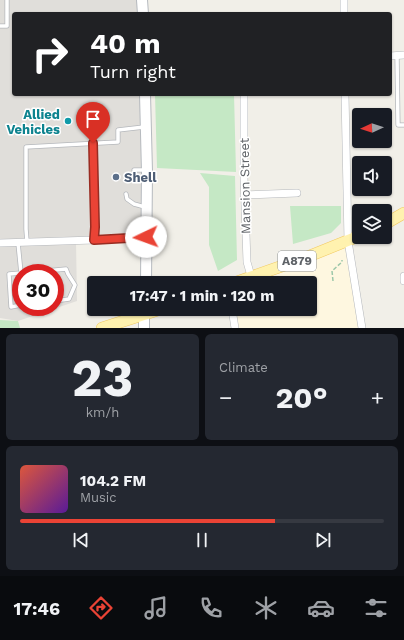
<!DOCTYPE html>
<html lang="en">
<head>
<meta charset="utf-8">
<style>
	:root { --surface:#171b24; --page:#242831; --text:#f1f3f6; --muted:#9ea1a6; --line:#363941; --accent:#ea4335 }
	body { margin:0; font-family:"Work Sans",sans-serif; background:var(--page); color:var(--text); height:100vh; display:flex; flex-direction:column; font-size:15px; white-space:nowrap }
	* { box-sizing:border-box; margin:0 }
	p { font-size:13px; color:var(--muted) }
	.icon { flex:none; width:22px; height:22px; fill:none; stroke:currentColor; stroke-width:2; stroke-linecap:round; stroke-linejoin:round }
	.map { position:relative; height:328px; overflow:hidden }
	.sheet { display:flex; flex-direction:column; gap:6px; padding:6px; background:#0d0f14; flex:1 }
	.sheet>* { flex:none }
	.hud { position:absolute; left:12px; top:12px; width:380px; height:84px; border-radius:4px; box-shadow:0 1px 3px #0004; background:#202124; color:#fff; overflow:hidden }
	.needle { width:26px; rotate:267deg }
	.tools { position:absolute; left:352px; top:108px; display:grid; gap:8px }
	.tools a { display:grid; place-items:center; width:40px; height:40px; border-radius:4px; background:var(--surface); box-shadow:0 1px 3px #0004; font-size:20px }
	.speed { position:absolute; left:12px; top:264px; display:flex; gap:8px; font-size:20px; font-weight:700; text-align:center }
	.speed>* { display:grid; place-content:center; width:52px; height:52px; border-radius:50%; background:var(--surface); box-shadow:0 1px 3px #0004; line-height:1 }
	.speed .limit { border:6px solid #d22; background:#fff; color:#111 }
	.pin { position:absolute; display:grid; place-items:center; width:34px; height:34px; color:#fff; margin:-41px -17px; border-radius:50% 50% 50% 0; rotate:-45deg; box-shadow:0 0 4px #0007 }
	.pin .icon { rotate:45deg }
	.me { position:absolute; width:44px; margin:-22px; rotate:267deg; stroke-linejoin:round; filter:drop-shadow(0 0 3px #0008) }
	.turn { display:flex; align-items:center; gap:14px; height:84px; padding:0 12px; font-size:18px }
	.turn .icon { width:52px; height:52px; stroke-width:2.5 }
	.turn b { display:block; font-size:28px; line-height:34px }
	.big { font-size:30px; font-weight:700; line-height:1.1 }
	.sheet .widget { flex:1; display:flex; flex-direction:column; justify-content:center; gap:6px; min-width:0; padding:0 14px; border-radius:6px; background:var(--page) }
	.sheet .dial { align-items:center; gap:0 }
	.dial b { font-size:52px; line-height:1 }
	.song { display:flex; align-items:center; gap:12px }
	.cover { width:48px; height:48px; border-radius:6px; background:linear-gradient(135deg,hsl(10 70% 55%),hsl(270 70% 35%)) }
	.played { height:4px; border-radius:2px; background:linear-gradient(90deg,var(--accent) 70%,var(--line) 70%) }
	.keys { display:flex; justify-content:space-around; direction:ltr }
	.heat { display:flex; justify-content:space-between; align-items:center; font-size:22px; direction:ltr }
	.sheet .tiles { flex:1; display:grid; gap:6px; grid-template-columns:1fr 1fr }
	.widget:last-child { grid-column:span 2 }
	.trip { position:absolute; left:87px; top:276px; width:230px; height:40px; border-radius:4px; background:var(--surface); box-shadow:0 1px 3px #0004; font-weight:700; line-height:40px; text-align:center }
	.tabs { display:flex; height:64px; justify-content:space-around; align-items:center; background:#090b0e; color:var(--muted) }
	.tabs .icon { width:28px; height:28px }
	.tabs .current { color:var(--accent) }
	.tabs b { font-size:18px; color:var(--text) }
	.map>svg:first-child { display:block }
	.commercial { fill:#fef7e0 }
	.industrial { fill:#e0deda; fill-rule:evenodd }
	.green { fill:#c5e8c5 }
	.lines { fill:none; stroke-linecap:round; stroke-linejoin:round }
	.service-casing { stroke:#b5b8bc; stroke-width:5 }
	.pedestrian-casing { stroke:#b5b8bc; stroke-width:7 }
	.minor-casing { stroke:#b5b8bc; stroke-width:8 }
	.secondary-casing { stroke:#b6babf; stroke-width:12 }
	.primary-casing { stroke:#f2c960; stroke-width:12 }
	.path { stroke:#9cc7a9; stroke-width:1.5; stroke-dasharray:4 2; stroke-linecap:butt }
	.service { stroke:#fff; stroke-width:3.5 }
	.pedestrian { stroke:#fff; stroke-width:5.5 }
	.minor { stroke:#fff; stroke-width:7 }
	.secondary { stroke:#fff; stroke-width:10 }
	.primary { stroke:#fff2af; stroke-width:11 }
	.route-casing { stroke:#982c22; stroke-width:10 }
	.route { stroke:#ea4335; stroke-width:7 }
	.culture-dot { fill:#0f9aa8; stroke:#fff; stroke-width:1.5 }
	.service-dot { fill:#5c6f8a; stroke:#fff; stroke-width:1.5 }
	.labels { text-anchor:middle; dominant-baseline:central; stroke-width:3; stroke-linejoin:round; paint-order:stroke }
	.shield { fill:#fff; stroke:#8f9295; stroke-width:1 }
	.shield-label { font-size:12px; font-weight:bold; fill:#5f6368 }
	.culture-label { font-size:13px; font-weight:bold; fill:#0d838f; stroke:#fff; text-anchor:end }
	.service-label { font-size:13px; font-weight:bold; fill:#4e5e75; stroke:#fff; text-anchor:start }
	.street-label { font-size:13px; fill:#5f6368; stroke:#fff }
</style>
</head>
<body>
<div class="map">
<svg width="404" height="328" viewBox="0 0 404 328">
	<rect width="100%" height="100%" fill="#f1efe8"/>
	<path class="commercial" d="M 349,234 L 363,328 L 238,328 L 234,309 L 310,309 L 310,283 L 231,283 Z"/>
	<path class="industrial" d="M 0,0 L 142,0 L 142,14 L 14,14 L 14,94 L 144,94 L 146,237 L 76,241 L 77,301 L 18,321 L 0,318 ZM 21,273 L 55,273 L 55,307 L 21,307 Z"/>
	<path class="green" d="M 155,94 L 234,94 L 236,172 L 157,168 Z
		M 200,173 L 235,176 L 237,260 L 218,271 L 209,245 L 209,187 Z
		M 290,206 L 341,206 L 341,223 L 331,233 L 293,244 Z
		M 0,320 L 18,321 L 20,328 L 0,328 Z"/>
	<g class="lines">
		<defs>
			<path id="service" d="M 0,26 L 7,26 L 7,0
				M 397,56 L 398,125 L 404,125
				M 93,143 L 95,227 L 94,240
				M 134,170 L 146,170
				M 126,194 L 127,199 L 134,204 L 145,207
				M 27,242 L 26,229 L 26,147 L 118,142 L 118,130 L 144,127
				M 18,243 L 21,273
				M 21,273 L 9,274 L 11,307 L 21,305
				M 25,273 L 66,269 L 68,274 L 75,285 L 69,299 L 55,301"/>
			<path id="pedestrian" d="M 244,164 L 244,177"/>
			<path id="minor" d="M 344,0 L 344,14
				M 390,56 L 404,55
				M 345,94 L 348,241 L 362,328
				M 244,164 L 244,94
				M 244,177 L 247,262 L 251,276
				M 244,195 L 297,193
				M 0,243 L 94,240 L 146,237
				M 404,276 L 404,281
				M 232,309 L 235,328"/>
			<path id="secondary" d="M 142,0 L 143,14
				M 145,94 L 147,172 L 146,283
				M 144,328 L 144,309"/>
			<path id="primary" d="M 385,224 L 404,213
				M 234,283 L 302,259 L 359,236
				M 102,328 L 161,309"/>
		</defs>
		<use href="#service" class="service-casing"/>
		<use href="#pedestrian" class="pedestrian-casing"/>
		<use href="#minor" class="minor-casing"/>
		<use href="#secondary" class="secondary-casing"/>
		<use href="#primary" class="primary-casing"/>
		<path class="path" d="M 277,277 L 279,283
			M 333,281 L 332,271 L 342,262 L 342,260"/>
		<use href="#service" class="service"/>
		<use href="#pedestrian" class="pedestrian"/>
		<use href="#minor" class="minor"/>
		<use href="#secondary" class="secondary"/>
		<use href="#primary" class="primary"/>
	</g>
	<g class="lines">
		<defs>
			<path id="route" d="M 93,143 L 95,227 L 94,240 L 146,237"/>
		</defs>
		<use href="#route" class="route-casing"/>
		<use href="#route" class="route"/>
	</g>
	<circle class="culture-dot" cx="68" cy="121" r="4"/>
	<circle class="service-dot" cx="116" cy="177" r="4"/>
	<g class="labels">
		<rect class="shield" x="278" y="251" width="38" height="20" rx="3"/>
		<g class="shield-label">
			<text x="297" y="261">A879</text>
		</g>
		<g class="culture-label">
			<text x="60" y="114">Allied<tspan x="60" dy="15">Vehicles</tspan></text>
		</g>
		<g class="service-label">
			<text x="124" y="177">Shell</text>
		</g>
		<g class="street-label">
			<text transform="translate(245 186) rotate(-91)">Mansion Street</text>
		</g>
	</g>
</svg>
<div class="tools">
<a><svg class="needle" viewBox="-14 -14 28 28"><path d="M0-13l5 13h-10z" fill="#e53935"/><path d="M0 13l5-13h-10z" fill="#9ea1a6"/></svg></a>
<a><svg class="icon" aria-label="sound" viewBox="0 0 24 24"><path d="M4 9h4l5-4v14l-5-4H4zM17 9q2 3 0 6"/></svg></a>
<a><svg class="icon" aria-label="layers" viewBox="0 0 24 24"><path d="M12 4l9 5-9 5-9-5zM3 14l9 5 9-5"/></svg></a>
</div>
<div class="speed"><div class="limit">30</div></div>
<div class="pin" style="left:93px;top:143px;background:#d93025"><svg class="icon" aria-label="arrive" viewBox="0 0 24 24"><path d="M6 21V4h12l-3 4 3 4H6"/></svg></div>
<svg class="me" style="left:146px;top:237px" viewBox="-20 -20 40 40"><circle r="19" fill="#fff"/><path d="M0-13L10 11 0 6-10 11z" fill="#ea4335"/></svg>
<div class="trip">17:47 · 1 min · 120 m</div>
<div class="hud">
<div class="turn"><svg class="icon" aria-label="right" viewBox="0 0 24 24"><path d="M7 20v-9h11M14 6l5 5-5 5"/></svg><div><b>40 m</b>Turn right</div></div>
</div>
</div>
<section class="sheet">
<div class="tiles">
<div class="widget dial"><b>23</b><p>km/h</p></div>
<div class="widget"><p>Climate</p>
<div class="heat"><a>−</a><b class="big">20°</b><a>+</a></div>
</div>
<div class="widget">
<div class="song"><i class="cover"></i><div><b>104.2 FM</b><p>Music</p></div></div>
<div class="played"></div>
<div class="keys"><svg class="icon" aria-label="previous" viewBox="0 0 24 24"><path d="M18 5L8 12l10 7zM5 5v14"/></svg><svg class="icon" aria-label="pause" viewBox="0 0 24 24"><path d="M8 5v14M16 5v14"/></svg><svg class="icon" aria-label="next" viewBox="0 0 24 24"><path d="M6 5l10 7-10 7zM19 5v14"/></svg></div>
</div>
</div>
</section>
<nav class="tabs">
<b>17:46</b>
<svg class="icon current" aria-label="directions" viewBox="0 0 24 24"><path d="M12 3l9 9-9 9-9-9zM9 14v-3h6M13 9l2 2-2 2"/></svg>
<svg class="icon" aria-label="music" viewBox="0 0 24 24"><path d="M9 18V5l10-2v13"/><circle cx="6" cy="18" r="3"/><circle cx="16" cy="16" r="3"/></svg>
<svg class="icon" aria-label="phone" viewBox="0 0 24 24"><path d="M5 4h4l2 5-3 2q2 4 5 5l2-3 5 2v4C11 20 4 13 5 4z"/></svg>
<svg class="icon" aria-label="climate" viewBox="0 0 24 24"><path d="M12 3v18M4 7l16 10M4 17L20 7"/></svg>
<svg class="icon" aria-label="car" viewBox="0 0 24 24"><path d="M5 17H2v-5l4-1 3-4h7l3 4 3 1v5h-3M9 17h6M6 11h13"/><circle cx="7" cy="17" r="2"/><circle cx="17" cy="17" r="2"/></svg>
<svg class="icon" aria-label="filters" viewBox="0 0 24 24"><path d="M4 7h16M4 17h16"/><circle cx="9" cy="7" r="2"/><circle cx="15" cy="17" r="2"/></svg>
</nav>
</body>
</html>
